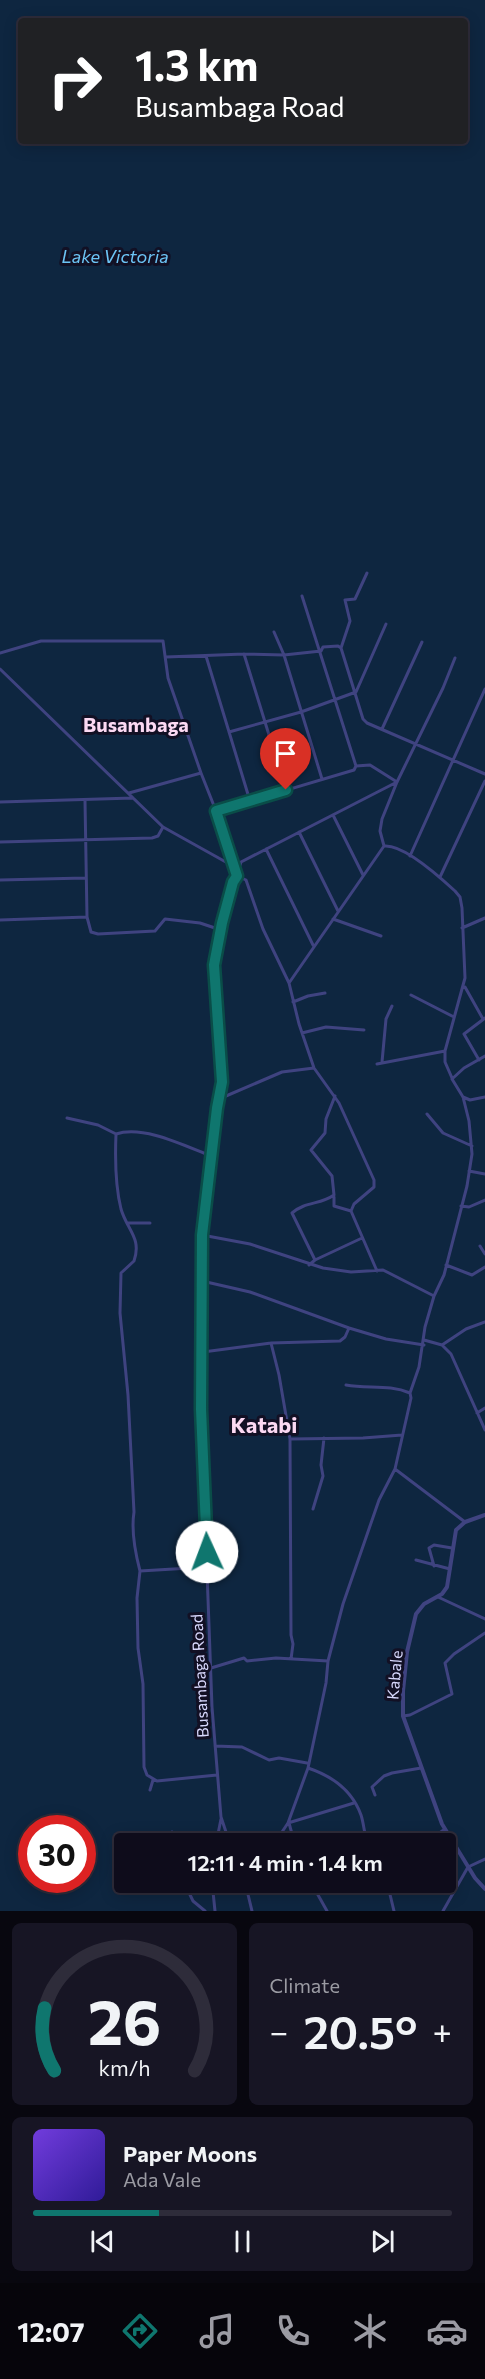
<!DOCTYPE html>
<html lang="en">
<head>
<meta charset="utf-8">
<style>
	:root { --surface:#0e0c1b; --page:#171524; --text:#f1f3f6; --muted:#9b9ba3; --line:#2e2c3a; --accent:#0f766e }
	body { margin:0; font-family:Commissioner,sans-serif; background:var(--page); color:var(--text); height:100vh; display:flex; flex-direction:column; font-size:22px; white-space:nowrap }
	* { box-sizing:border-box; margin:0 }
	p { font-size:20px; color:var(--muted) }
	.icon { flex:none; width:33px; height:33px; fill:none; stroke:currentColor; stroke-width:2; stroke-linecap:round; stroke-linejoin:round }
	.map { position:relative; height:1911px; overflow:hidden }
	.sheet { display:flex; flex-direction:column; gap:12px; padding:12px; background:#08070f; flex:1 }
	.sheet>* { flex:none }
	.guide { position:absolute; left:18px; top:18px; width:450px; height:126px; border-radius:6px; box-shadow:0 3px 15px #0003,0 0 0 2px var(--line); background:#202124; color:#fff; overflow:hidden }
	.speed { position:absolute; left:18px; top:1815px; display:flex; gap:12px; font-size:30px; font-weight:700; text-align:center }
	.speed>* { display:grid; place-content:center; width:78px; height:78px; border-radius:50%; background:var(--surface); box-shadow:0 3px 15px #0003,0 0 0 2px var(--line); line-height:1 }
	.speed .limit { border:9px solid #d22; background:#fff; color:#111 }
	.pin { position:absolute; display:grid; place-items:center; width:51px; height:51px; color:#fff; margin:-62px -26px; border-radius:50% 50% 50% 0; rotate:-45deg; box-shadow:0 0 6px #0007 }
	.pin .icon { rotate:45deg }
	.me { position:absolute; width:66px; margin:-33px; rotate:358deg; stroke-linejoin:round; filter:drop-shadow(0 0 4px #0008) }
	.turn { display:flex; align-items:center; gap:21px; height:126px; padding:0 18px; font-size:27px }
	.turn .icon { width:78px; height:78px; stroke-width:2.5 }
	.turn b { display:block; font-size:42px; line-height:51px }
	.big { font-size:45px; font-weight:600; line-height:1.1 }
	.sheet .card { flex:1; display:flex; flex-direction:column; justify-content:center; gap:9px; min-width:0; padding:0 21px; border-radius:9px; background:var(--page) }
	.sheet .dial { align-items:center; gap:0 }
	.dial svg { height:156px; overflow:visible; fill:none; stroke:var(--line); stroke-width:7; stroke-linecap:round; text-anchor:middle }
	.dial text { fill:var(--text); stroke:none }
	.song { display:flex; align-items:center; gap:18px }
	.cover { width:72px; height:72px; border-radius:9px; background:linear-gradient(135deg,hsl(260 70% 55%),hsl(250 70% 35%)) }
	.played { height:6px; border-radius:3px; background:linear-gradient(90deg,var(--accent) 30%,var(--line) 30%) }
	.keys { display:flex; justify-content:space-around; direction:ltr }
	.heat { display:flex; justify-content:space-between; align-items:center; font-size:33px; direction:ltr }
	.sheet .tiles { flex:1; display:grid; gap:12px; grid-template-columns:1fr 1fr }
	.card:last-child { grid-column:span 2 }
	.trip { position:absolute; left:114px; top:1833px; width:342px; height:60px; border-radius:6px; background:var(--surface); box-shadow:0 3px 15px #0003,0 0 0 2px var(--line); font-weight:600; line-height:60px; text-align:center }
	.tabs { display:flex; height:96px; justify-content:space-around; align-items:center; background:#06050b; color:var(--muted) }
	.tabs .icon { width:42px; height:42px }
	.tabs .selected { color:var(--accent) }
	.tabs b { font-size:27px; color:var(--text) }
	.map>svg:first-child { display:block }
	.water { fill:#0e2640; fill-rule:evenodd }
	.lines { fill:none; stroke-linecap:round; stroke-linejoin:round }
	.minor { stroke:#3f4380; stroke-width:3 }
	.tertiary { stroke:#3f4380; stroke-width:4 }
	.route-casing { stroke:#0a4d48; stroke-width:15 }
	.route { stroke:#0f766e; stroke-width:10 }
	.labels { text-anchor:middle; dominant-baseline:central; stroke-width:6; stroke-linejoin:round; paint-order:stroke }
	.street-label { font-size:16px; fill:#d7d7fc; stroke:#121024 }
	.water-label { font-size:18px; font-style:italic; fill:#6cc4f5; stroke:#121024 }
	.quarter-label { font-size:20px; font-weight:bold; fill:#fcd9f3; stroke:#121024 }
	.district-label { font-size:22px; font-weight:bold; fill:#fcd9f3; stroke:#121024 }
</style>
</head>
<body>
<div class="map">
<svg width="485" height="1911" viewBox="0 0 485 1911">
	<rect width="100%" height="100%" fill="#121024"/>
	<path class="water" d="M 0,0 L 485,0 L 485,1911 L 0,1911 ZM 21,21 L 465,21 L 465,141 L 21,141 ZM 32,1828 L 82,1828 L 82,1880 L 32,1880 ZM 124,1844 L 446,1844 L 446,1882 L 124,1882 Z"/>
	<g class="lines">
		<path class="minor" d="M 274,632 L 284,655 L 321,651 L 323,647 L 338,646 L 341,648 L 363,719 L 367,723 L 485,774
			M 341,648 L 350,621 L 345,600 L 355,599 L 367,573
			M 0,653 L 41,641 L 163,641 L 168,678 L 201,773 L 216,811
			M 244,654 L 286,790
			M 206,656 L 250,801
			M 166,657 L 244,654 L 284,655 L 322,779
			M 0,669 L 163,827 L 233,866
			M 382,729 L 422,642
			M 229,732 L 301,712 L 356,692 L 386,624
			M 129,793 L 201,773
			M 85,801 L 87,917 L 91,932 L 98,934 L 155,931 L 165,919 L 200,923 L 221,930
			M 0,802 L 133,798
			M 333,815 L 363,875
			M 299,832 L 338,911
			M 0,842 L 152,838 L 158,836 L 163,827
			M 384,846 L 380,831 L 382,819 L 397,782 L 443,688 L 455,658
			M 266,849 L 313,945
			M 410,856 L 485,689
			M 237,874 L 216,811 L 354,770 L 356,766 L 302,596
			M 237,876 L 246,880 L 263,929 L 289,983 L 384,846 C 403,844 441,878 455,891 L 460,897 L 462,908 L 465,978 L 445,1051 L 445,1062 L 452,1078
			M 440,877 L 485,781
			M 0,880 L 85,878
			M 333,919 L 381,936
			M 0,920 L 87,917
			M 462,928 L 485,918
			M 289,983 L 299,1024 L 314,1068 L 339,1103 L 374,1180 L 374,1187 L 354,1204 L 351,1211 L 377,1271
			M 465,987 L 483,1019
			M 411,995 L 454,1017
			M 293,1002 L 308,996 L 325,993
			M 302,1033 L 326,1027 L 364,1030
			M 479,1060 L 464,1034 L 485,1018
			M 382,1062 L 386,1019 L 392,1006
			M 377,1064 L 445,1051
			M 463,1097 L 470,1100 L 485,1097
			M 219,1099 L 282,1072 L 314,1068
			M 427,1114 L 443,1133 L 472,1146
			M 67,1118 L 98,1125 L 116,1134
			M 469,1171 L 485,1174
			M 334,1197 L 334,1206 L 351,1211
			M 461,1206 L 469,1207 L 485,1200
			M 127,1223 L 150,1223
			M 202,1235 L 250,1244 L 323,1268 L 351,1272 L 383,1270 L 434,1296
			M 480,1246 L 485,1254
			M 315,1260 L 292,1213 C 306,1201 320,1205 334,1195 L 332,1176 L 311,1150 L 325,1133 L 326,1119 L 335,1096
			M 309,1265 L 315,1260 L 362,1238
			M 446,1265 L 472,1275 L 485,1267
			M 202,1281 L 250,1292 L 349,1328
			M 424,1340 L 442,1345 L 451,1354 L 485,1430
			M 271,1343 L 279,1375 L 290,1439 L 291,1635 L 293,1644 L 291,1659
			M 442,1345 L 466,1329 L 485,1322
			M 203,1352 L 271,1343 L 340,1341 L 345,1337 L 349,1328 L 386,1339 L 424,1345
			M 346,1385 C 368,1389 389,1384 410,1393
			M 477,1413 L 485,1408
			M 290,1439 L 363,1438 L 402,1435
			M 395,1469 L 465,1522
			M 313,1509 L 323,1476 L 321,1465 L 324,1438
			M 416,1560 L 450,1569
			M 434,1566 L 429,1548 L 434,1545 L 452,1548
			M 207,1567 L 140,1571 C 135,1552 131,1531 134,1512 L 128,1395 L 120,1313 L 121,1273 L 134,1261 C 142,1238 127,1230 121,1209 C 115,1185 115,1158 116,1134 C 144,1125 185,1146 211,1156
			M 140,1571 L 137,1598 L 138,1648 L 143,1684 L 144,1767 L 147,1775 L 157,1781 L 217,1775
			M 438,1597 L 485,1619
			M 211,1668 L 244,1658 L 247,1661 L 276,1658 L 328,1661
			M 403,1716 L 410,1715 L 452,1694 L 445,1663 L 454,1654 L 485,1633
			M 215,1746 L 242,1747 L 269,1760 L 279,1758 L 307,1763
			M 308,1768 C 332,1776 352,1790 361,1815 C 364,1824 364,1834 368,1844
			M 150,1790 L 153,1780
			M 375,1795 L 372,1787 L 384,1776 L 392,1773 L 421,1768
			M 288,1823 L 354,1803
			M 289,1823 L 292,1834 L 301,1844
			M 172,1832 L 175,1844
			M 216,1844 L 221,1819
			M 230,1844 L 221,1817 L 212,1707 L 201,1409 L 202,1235 L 223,1076 L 216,1009 L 214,965 L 222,923 L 241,862 L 397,782 L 370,765 L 356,766
			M 274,1844 L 288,1823 L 308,1768 L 326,1683 L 328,1661 L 343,1604 L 379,1500 L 395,1469 L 411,1398 L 410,1393 L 419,1367 L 425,1327 L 434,1296 L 444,1275 L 467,1186 L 472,1154 L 469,1121 L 463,1097 L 452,1079 L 464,1068 L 485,1056
			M 424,1844 L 445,1829
			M 184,1882 L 193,1901 L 205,1911
			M 212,1882 L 215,1911
			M 245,1882 L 252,1911
			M 387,1882 L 394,1911
			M 313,1886 L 327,1911
			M 443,1911 L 468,1867 L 485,1859"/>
		<path class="tertiary" d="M 485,1515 L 465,1522 L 456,1530 L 447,1587 L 442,1594 L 424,1604 L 416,1614 L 407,1652 L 403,1691 L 403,1716 L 442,1824 L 475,1878 L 485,1889"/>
	</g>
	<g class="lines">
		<defs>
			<path id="route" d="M 207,1552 L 201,1409 L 202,1235 L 217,1108 L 222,1082 L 214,965 L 222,923 L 233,882 L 237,876 L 216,811 L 286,790"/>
		</defs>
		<use href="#route" class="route-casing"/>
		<use href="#route" class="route"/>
	</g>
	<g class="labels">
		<g class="street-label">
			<text transform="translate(394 1675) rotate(-85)">Kabale</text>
			<text transform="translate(199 1676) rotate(-93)">Busambaga Road</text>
		</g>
		<g class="water-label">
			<text x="115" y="256">Lake Victoria</text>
		</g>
		<g class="quarter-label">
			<text x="136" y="724">Busambaga</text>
		</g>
		<g class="district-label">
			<text x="264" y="1424">Katabi</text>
		</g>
	</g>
</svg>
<div class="speed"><div class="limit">30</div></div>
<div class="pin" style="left:286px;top:790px;background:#d93025"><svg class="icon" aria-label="arrive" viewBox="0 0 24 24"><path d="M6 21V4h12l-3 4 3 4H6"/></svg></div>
<svg class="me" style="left:207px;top:1552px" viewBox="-20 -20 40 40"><circle r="19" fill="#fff"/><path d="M0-13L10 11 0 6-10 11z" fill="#0f766e"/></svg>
<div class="trip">12:11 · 4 min · 1.4 km</div>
<div class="guide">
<div class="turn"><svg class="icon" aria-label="right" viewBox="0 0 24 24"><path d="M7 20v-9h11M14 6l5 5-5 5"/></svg><div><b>1.3 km</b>Busambaga Road</div></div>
</div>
</div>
<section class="sheet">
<div class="tiles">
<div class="card dial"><svg viewBox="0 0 100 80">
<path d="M14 69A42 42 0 1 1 86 69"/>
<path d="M14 69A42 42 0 0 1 9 37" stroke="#0f766e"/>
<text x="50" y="56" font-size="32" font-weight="700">26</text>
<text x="50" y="72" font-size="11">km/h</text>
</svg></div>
<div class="card"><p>Climate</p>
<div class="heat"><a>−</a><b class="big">20.5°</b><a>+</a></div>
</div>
<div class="card">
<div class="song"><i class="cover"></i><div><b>Paper Moons</b><p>Ada Vale</p></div></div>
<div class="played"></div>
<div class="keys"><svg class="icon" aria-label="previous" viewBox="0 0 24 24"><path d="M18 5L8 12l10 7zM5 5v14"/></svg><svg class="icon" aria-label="pause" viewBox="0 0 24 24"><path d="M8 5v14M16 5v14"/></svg><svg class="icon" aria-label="next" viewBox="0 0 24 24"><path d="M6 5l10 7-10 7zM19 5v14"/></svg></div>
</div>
</div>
</section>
<nav class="tabs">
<b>12:07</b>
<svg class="icon selected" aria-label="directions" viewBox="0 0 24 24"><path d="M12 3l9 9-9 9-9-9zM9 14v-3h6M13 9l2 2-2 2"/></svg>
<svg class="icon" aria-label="music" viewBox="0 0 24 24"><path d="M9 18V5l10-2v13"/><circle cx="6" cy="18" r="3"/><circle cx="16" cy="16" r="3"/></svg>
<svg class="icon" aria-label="phone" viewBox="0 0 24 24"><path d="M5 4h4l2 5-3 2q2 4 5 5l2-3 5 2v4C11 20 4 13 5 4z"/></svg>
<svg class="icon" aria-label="climate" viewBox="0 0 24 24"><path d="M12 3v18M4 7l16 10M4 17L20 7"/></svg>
<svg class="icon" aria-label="car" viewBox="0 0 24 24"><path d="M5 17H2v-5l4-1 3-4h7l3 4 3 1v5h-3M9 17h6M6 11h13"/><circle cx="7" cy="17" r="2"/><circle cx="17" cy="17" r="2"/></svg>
</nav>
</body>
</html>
